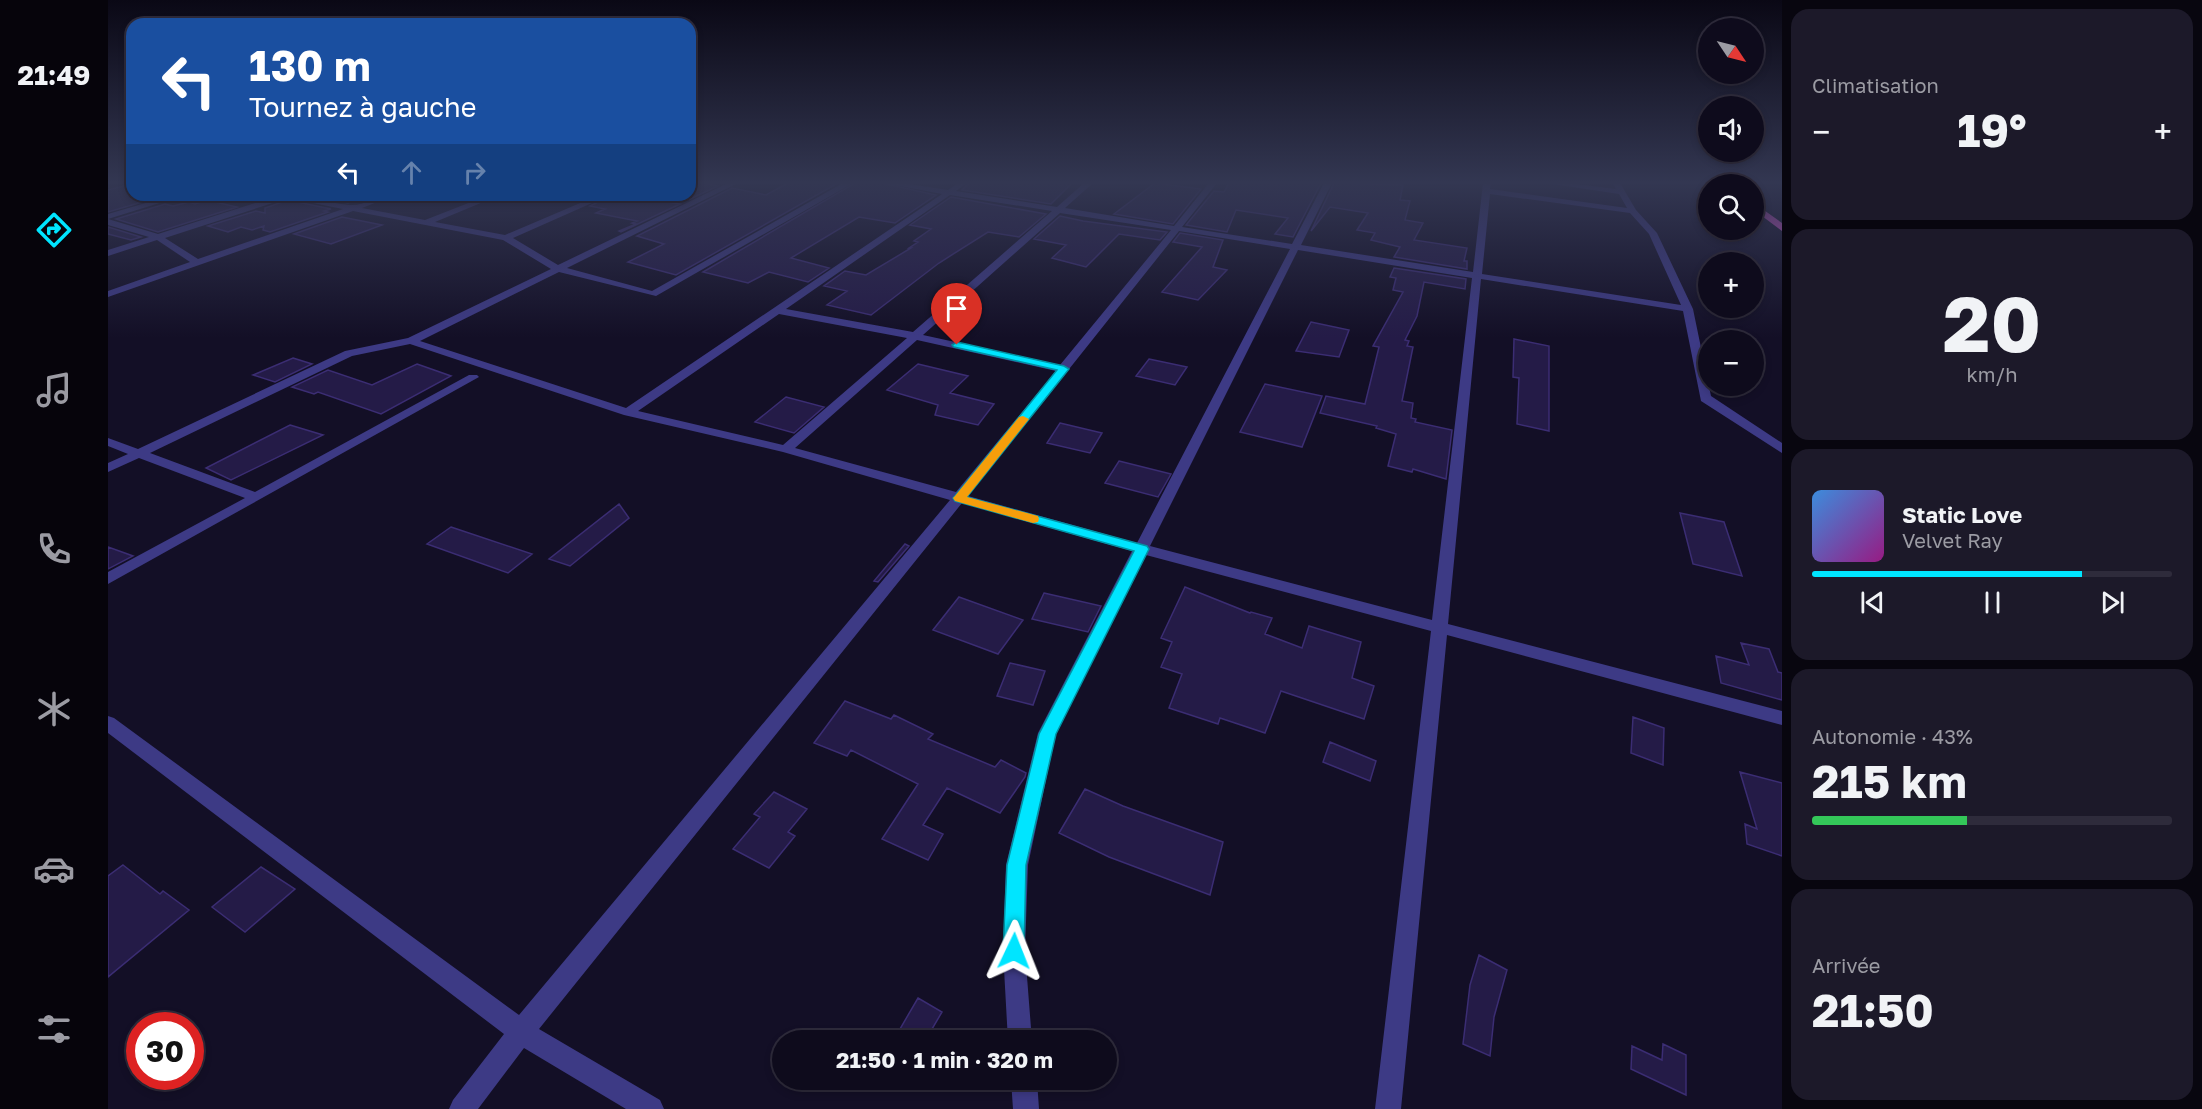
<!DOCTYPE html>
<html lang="fr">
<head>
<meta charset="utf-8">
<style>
	:root { --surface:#0e0b1c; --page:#1c1929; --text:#f1f3f6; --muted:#9b9ba3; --line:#2e2b3b; --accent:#00e5ff }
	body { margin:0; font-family:"Golos Text",sans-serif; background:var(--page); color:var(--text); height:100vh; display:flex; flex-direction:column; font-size:22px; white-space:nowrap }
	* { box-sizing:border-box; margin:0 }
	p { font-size:20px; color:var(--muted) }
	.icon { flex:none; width:33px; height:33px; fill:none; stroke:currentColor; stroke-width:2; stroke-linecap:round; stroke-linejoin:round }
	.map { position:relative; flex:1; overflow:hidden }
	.drawer { display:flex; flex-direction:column; gap:9px; padding:9px; background:#08060f; width:420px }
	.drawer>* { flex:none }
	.guide { position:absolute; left:18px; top:18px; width:570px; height:183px; border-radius:18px; box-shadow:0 3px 9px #0003,0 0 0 2px var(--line); background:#1a4fa0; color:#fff; overflow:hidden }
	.needle { width:39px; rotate:125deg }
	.tools { position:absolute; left:1590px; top:18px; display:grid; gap:12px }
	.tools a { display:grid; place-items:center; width:66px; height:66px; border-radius:50%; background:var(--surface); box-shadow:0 3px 9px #0003,0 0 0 2px var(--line); font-size:30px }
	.speed { position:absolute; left:18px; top:1012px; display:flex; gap:12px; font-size:30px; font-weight:700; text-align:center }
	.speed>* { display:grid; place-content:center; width:78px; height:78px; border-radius:50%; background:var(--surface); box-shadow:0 3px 9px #0003,0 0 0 2px var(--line); line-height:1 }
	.speed .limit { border:9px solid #d22; background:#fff; color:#111 }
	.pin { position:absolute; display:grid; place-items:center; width:51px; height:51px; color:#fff; margin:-62px -26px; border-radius:50% 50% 50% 0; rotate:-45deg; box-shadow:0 0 6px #0007 }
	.pin .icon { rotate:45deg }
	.me { position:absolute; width:66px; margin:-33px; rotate:2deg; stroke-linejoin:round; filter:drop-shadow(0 0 4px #0008) }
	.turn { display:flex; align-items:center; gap:21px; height:126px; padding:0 24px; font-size:27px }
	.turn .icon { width:78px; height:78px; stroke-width:2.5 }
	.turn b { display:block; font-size:42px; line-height:51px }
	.lanes { display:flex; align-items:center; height:57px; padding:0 24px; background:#0003; justify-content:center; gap:30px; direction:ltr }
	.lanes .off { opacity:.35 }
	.big { font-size:45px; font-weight:700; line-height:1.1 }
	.drawer .tile { flex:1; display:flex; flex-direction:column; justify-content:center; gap:9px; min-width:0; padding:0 21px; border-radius:18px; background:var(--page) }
	.drawer .dial { align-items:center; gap:0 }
	.dial b { font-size:78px; line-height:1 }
	.song { display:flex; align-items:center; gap:18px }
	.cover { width:72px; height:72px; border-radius:9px; background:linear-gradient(135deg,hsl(210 70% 55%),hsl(310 70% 35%)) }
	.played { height:6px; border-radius:3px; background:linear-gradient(90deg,var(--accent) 75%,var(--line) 75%) }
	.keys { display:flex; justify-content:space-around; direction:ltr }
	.heat { display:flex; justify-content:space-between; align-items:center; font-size:33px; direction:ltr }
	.charge { height:9px; border-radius:4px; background:linear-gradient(90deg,#34c759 43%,var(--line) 0) }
	.trip { position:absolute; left:664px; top:1030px; width:345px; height:60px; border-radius:30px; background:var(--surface); box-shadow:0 3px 9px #0003,0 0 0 2px var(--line); font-weight:700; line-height:60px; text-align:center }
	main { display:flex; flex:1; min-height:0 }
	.menu { display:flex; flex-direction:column; width:108px; justify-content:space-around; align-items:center; background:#06040b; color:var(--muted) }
	.menu .icon { width:42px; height:42px }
	.menu .current { color:var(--accent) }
	.menu b { font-size:27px; color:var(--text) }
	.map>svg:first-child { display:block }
	.building { fill:#241b47; stroke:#3b2d73; stroke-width:1.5 }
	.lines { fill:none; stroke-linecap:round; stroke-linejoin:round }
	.minor { fill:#3d3a85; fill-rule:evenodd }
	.trunk { fill:#e055d1; fill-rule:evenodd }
	.route { fill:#00e5ff; stroke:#0095a6; stroke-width:1.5 }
	.slow { fill:#f59e0b }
</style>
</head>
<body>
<main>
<nav class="menu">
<b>21:49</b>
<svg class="icon current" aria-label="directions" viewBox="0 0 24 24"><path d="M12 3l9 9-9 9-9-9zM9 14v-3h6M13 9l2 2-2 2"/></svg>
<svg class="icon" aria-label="music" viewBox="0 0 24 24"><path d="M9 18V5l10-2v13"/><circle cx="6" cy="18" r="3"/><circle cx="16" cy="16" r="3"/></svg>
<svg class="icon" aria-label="phone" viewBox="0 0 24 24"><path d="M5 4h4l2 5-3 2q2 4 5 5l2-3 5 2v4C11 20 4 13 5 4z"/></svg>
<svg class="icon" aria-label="climate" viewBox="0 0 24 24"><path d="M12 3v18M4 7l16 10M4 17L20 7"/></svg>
<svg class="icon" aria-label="car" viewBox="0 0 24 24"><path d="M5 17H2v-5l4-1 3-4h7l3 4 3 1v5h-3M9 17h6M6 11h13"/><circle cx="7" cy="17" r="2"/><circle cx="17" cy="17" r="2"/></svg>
<svg class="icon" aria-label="filters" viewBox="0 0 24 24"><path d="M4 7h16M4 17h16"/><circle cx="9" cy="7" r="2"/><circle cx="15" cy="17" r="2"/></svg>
</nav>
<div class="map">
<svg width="1674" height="1109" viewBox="0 0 1674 1109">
	<rect width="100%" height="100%" fill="#130f26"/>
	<path class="building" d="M 582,183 L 596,183 L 610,186 L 582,199 Z
		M 680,183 L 730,183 L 568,275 L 520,262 L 556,244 L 529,236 L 624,188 L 658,195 Z
		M 747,183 L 774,183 L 828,195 L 787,223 L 751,217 L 683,258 L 721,268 L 700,282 L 661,272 L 640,283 L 595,272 Z
		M 861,183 L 964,183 L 943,204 L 854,190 Z
		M 1047,183 L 1093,189 L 1065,224 L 1006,214 Z
		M 1121,183 L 1213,183 L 1185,237 L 1167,234 L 1180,218 L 1128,210 L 1119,232 L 1078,225 L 1106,191 L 1116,192 Z
		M 1226,183 L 1295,185 L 1292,200 L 1302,201 L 1297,220 L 1315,223 L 1306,240 L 1359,248 L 1356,261 L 1359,261 L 1359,269 L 1286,257 L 1292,247 L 1263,240 L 1267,233 L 1249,230 L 1260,213 L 1222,207 L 1203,231 Z
		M 24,184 L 24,195 L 41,200 L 0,212 L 0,190 Z
		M 196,195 L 253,195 L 254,198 L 240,203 Z
		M 504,195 L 516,195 L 572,204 L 513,232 L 511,231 L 528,224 L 524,223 L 529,221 L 488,213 L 497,209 L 482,206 Z
		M 843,197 L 938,214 L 911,237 L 880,232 L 831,263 L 763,315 L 719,305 L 739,291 L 716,286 L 737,271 L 758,275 L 803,248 L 801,248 L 810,242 L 806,241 L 823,229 L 802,225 Z
		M 99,200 L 129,207 L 50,232 L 8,219 L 57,204 L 65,206 L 81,202 L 87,204 Z
		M 180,200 L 223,209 L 216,211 L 220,212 L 162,232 L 155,230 L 156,226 L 144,230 L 133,227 L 120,232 L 100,226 L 148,211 L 157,213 L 157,208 Z
		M 952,216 L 975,221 L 1059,232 L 1052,240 L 1011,234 L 978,267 L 944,258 L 958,245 L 926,239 Z
		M 234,217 L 274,225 L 223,244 L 186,234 Z
		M 0,227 L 33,237 L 23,240 L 0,234 Z
		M 1072,233 L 1115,240 L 1105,267 L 1119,270 L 1090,300 L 1054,292 L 1094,247 L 1065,242 Z
		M 1286,268 L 1358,279 L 1357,289 L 1316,282 L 1309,316 L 1297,340 L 1301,341 L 1299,346 L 1305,347 L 1294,401 L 1305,403 L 1303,418 L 1308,419 L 1307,422 L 1344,430 L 1338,479 L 1305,469 L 1304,472 L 1280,466 L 1288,434 L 1268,428 L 1269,426 L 1212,413 L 1218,396 L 1257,404 L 1271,347 L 1265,346 L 1295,292 L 1285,290 L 1288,278 L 1282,277 Z
		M 1203,322 L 1241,330 L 1231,357 L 1188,351 Z
		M 1406,339 L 1441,346 L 1441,431 L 1409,424 L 1411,378 L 1405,377 Z
		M 185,358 L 204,364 L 167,382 L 145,375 Z
		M 1041,359 L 1079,367 L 1067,385 L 1028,376 Z
		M 309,364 L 343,376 L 273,414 L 210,392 L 206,394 L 184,387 L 220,370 L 264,385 Z
		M 810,364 L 860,376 L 842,393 L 886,404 L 870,425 L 827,415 L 830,405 L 779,390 Z
		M 1157,384 L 1214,396 L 1194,447 L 1132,432 Z
		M 678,397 L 716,407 L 686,433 L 647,422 Z
		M 952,423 L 994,433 L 982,453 L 939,443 Z
		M 182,425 L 215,435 L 123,480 L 98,468 Z
		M 1011,461 L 1063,474 L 1050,497 L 997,483 Z
		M 511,504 L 521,518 L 462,566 L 441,559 Z
		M 1572,513 L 1616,522 L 1634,576 L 1585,564 Z
		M 343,527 L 424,554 L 400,573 L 319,544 Z
		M 797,544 L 801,546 L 770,582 L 766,581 Z
		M 0,547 L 25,556 L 0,569 Z
		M 1077,587 L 1142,613 L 1143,612 L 1164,618 L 1157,634 L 1194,648 L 1201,626 L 1253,642 L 1244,678 L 1266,686 L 1256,719 L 1173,691 L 1157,733 L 1112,718 L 1110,724 L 1061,708 L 1074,674 L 1053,667 L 1064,642 L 1053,638 Z
		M 936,593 L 993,606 L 980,632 L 924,619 Z
		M 851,597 L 915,620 L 890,654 L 825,630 Z
		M 1633,643 L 1661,649 L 1670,672 L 1674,673 L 1674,700 L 1613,683 L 1608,656 L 1641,665 Z
		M 902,663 L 937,671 L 925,705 L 889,696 Z
		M 737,701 L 783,719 L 786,715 L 825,734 L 820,739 L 887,767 L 893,760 L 918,773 L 917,777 L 892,813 L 839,788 L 815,825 L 835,834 L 820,860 L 774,839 L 810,784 L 743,750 L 739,756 L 706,743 Z
		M 1525,717 L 1556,728 L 1555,765 L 1523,753 Z
		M 1222,742 L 1268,761 L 1262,781 L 1215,762 Z
		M 1632,772 L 1674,783 L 1674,856 L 1639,844 L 1637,824 L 1649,829 Z
		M 977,789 L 1015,806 L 1115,842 L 1102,895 L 1001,857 L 951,833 Z
		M 666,792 L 699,809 L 680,832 L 687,836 L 661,868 L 625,849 L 652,817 L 646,814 Z
		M 15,865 L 52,894 L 55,891 L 81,910 L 0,977 L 0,876 Z
		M 153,867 L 187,889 L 137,932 L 104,907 Z
		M 1371,955 L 1399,970 L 1386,1017 L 1382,1056 L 1355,1044 L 1362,985 Z
		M 810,998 L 834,1012 L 817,1041 L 785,1041 Z
		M 1555,1044 L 1578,1055 L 1578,1095 L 1523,1069 L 1524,1046 L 1554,1060 Z"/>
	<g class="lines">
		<path class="minor" d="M 620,183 L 630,183 L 459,268 L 544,291 L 735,183 L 745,183 L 548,296 L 451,272 L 312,341 L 518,408 L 834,194 L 776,183 L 795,183 L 840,190 L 850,183 L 859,183 L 848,191 L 949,207 L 976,183 L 985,183 L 957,208 L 1066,226 L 1101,183 L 1109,183 L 1074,227 L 1184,244 L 1216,183 L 1224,183 L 1193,245 L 1365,272 L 1375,183 L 1383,183 L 1382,189 L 1519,208 L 1511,194 L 1438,183 L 1460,183 L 1508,189 L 1504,183 L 1512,183 L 1528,210 L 1549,233 L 1585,309 L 1603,396 L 1674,443 L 1674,453 L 1593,401 L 1575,311 L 1373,279 L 1340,624 L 1674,711 L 1674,725 L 1339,635 L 1293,1109 L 1267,1109 L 1323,631 L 1038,555 L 948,733 L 920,865 L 917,951 L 924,1041 L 900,1041 L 895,951 L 898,865 L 930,733 L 1024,551 L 854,503 L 431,1029 L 552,1100 L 556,1109 L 518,1109 L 416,1048 L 370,1109 L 341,1109 L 345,1100 L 396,1034 L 0,733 L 0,716 L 6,718 L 411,1015 L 842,500 L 675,452 L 516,415 L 302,344 L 244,356 L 42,453 L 147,492 L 361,375 L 369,375 L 371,377 L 0,584 L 0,572 L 137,498 L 31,458 L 0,472 L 0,463 L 20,454 L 0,446 L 0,438 L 30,449 L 237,351 L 300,338 L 443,269 L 395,240 L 245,211 L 0,297 L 0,291 L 82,262 L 49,240 L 0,256 L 0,250 L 41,237 L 0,225 L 0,214 L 65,195 L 77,195 L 0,219 L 50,234 L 172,195 C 196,195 218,203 242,205 C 256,206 271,195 287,195 L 254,208 L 317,220 L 381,195 L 392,195 L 327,222 L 397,235 L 491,195 L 502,195 L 405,238 L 450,265 ZM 1382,194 L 1522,213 L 1541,234 L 1573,305 L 1374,274 ZM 842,195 L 944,211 L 805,332 L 678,309 ZM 180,198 L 235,209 L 90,259 L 57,238 ZM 952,213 L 1063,230 L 952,365 L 815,335 ZM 1071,231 L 1182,249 L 1029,543 L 860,496 ZM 1190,250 L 1364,278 L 1324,620 L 1042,546 ZM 671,314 L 799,338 L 675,445 L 530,411 ZM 809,340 L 948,371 L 848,492 L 687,448 Z
			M 903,1080 L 929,1080 L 931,1109 L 905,1109 Z"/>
		<path class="trunk" d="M 1614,183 L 1623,183 L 1623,184 L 1615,184 Z
			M 1646,203 L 1674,223 L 1674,231 L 1646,210 Z"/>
	</g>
	<linearGradient id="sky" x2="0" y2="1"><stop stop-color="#0a0815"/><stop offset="0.54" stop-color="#333752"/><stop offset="1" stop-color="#333752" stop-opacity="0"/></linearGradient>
	<rect width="1674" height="338" fill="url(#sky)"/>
	<path class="route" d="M 849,342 L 956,366 L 961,369 L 859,497 L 1039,546 L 1041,549 L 948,734 L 918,865 L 916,951 L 913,958 L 906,961 L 898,958 L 895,951 L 899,865 L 931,734 L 1026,551 L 847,501 L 845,498 L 847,496 L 949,370 L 846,347 L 844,345 Z"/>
	<path class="slow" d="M 915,416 L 921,419 L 859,497 L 930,516 L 931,519 L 930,522 L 925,523 L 847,501 L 845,498 L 847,496 L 911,417 Z"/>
</svg>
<div class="tools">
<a><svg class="needle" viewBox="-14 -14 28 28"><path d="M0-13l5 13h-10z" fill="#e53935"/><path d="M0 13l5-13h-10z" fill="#9b9ba3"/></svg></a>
<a><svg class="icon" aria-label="sound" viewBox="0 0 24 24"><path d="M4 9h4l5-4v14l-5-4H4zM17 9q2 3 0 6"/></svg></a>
<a><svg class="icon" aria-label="search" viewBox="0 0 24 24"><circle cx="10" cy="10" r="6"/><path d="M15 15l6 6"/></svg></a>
<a>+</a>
<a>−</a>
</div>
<div class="speed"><div class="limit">30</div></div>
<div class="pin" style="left:849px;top:345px;background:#d93025"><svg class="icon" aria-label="arrive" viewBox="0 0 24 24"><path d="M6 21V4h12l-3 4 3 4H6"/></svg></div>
<svg class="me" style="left:906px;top:951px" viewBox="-20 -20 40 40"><path d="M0-17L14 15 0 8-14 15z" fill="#00e5ff" stroke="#fff" stroke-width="4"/></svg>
<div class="trip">21:50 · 1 min · 320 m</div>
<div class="guide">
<div class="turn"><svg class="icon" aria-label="left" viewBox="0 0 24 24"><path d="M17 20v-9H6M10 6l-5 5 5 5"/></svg><div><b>130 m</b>Tournez à gauche</div></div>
<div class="lanes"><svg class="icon" aria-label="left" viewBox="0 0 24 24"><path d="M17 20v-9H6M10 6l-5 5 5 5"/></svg><svg class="icon off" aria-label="ahead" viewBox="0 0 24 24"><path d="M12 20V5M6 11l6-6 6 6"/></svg><svg class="icon off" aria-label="right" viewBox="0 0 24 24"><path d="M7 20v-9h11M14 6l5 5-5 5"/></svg></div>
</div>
</div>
<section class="drawer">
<div class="tile"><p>Climatisation</p>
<div class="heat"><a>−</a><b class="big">19°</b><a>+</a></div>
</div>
<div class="tile dial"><b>20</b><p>km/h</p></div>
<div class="tile">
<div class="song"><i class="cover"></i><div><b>Static Love</b><p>Velvet Ray</p></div></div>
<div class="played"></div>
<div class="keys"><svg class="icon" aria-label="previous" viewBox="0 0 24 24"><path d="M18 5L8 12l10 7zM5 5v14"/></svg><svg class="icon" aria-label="pause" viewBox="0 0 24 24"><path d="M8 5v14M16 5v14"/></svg><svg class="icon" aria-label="next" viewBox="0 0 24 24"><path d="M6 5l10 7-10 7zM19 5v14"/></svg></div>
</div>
<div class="tile"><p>Autonomie · 43%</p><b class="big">215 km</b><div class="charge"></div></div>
<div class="tile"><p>Arrivée</p><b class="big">21:50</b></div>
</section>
</main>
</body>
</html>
